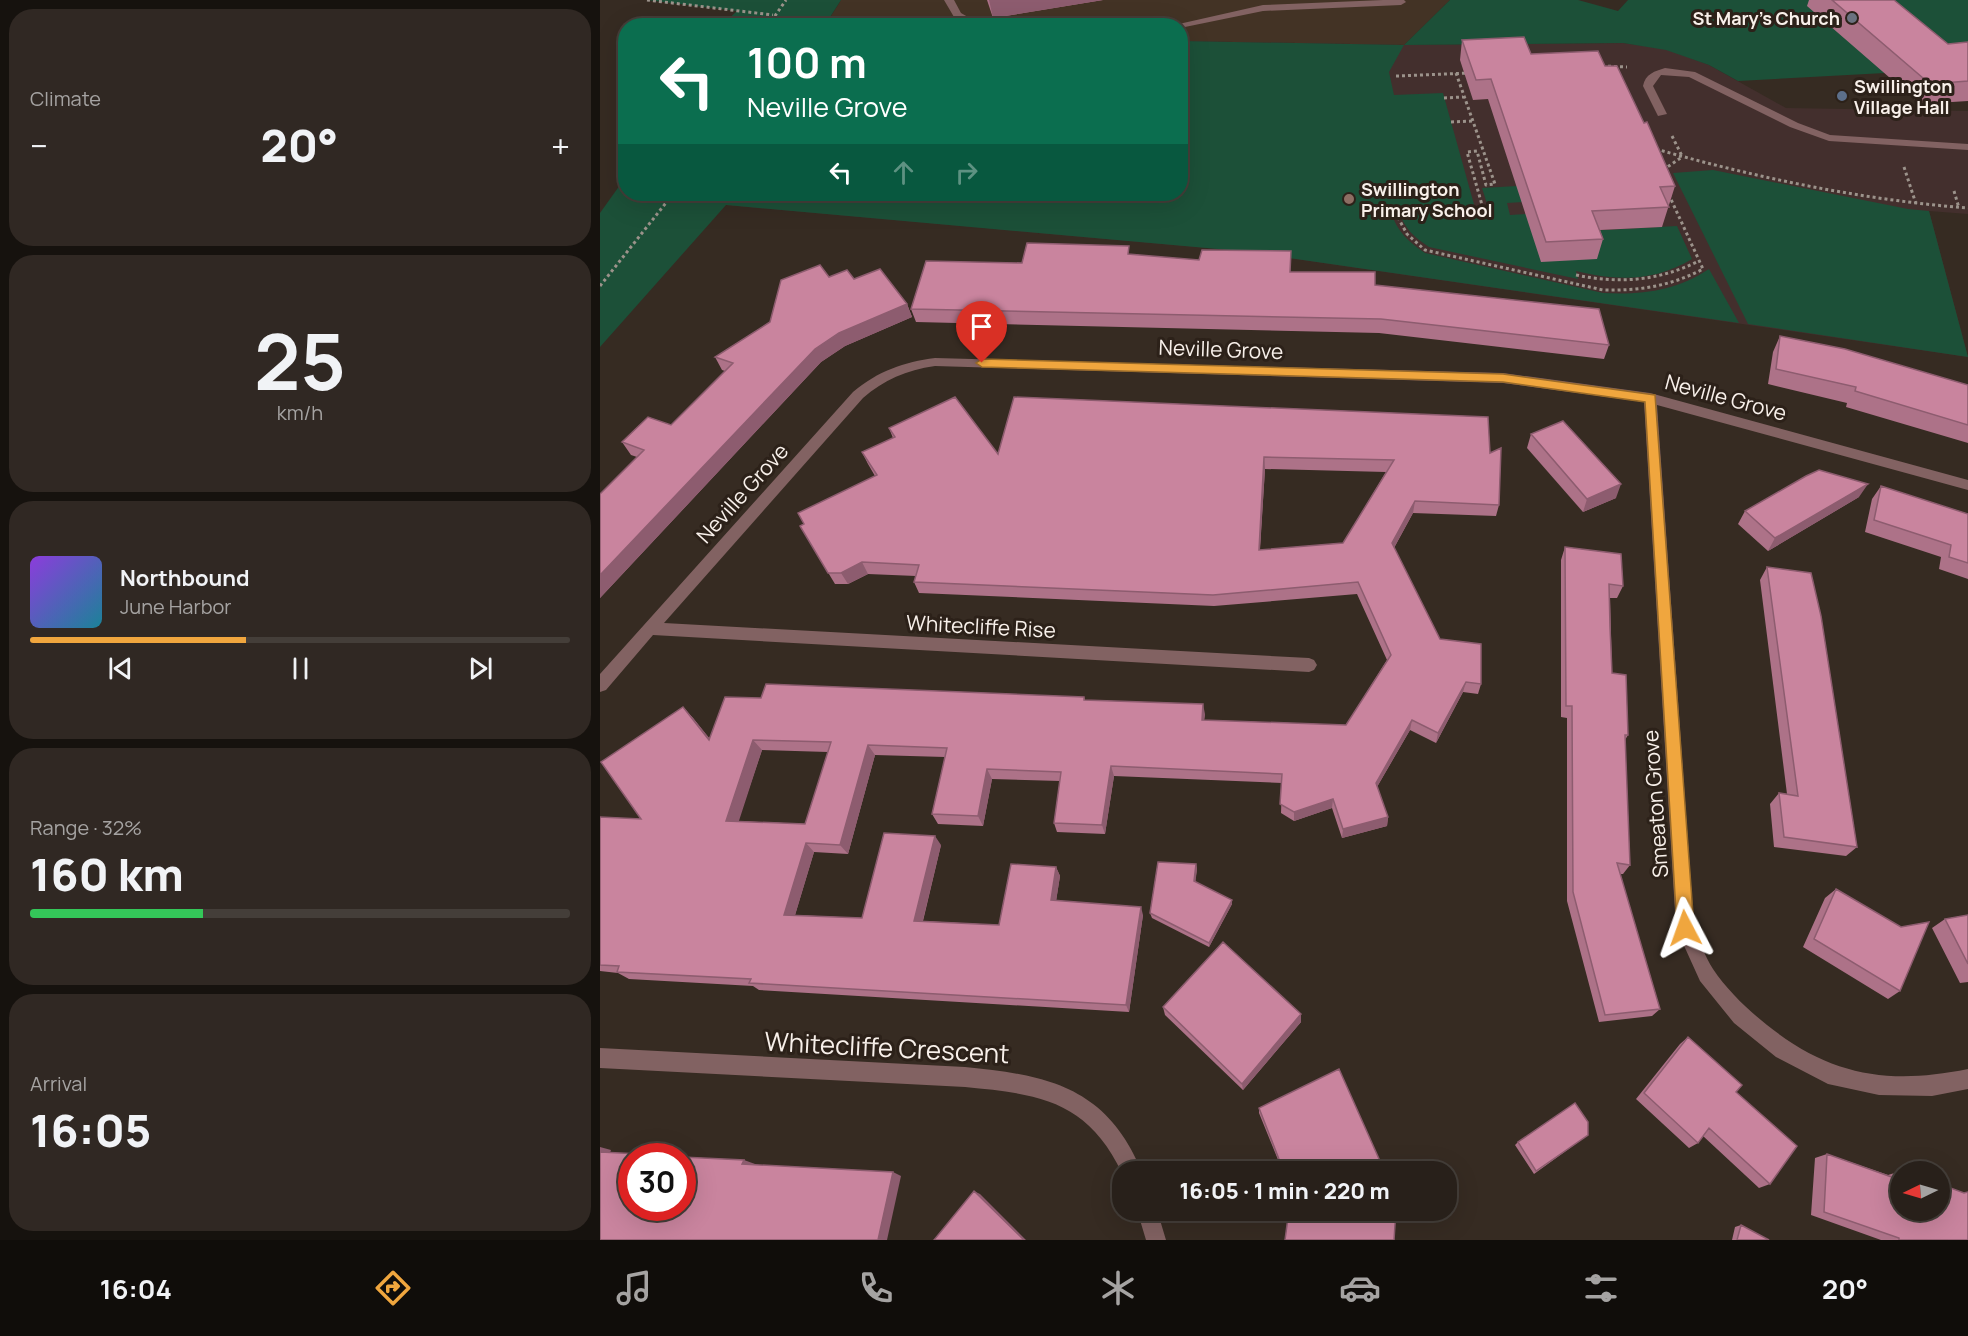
<!DOCTYPE html>
<html lang="en">
<head>
<meta charset="utf-8">
<style>
	:root { --surface:#28201a; --page:#302823; --text:#f1f3f6; --muted:#a5a3a2; --line:#443e39; --accent:#f0a63e }
	body { margin:0; font-family:Manrope,sans-serif; background:var(--page); color:var(--text); height:100vh; display:flex; flex-direction:column; font-size:22px; white-space:nowrap }
	* { box-sizing:border-box; margin:0 }
	p { font-size:20px; color:var(--muted) }
	.icon { flex:none; width:33px; height:33px; fill:none; stroke:currentColor; stroke-width:2; stroke-linecap:round; stroke-linejoin:round }
	.map { position:relative; flex:1; overflow:hidden }
	.details { display:flex; flex-direction:column; gap:9px; padding:9px; background:#16120e; width:600px }
	.details>* { flex:none }
	.top-card { position:absolute; left:18px; top:18px; width:570px; height:183px; border-radius:24px; box-shadow:0 6px 24px #0002,0 0 0 2px var(--line); background:#0b6e4f; color:#fff; overflow:hidden }
	.needle { width:39px; rotate:265deg }
	.controls { position:absolute; left:1290px; top:1161px; display:grid; gap:12px }
	.controls a { display:grid; place-items:center; width:60px; height:60px; border-radius:50%; background:var(--surface); box-shadow:0 6px 24px #0002,0 0 0 2px var(--line); font-size:30px }
	.speed { position:absolute; left:18px; top:1143px; display:flex; gap:12px; font-size:30px; font-weight:700; text-align:center }
	.speed>* { display:grid; place-content:center; width:78px; height:78px; border-radius:50%; background:var(--surface); box-shadow:0 6px 24px #0002,0 0 0 2px var(--line); line-height:1 }
	.speed .limit { border:9px solid #d22; background:#fff; color:#111 }
	.pin { position:absolute; display:grid; place-items:center; width:51px; height:51px; color:#fff; margin:-62px -26px; border-radius:50% 50% 50% 0; rotate:-45deg; box-shadow:0 0 6px #0007 }
	.pin .icon { rotate:45deg }
	.me { position:absolute; width:66px; margin:-33px; rotate:356deg; stroke-linejoin:round; filter:drop-shadow(0 0 4px #0008) }
	.turn { display:flex; align-items:center; gap:21px; height:126px; padding:0 30px; font-size:27px }
	.turn .icon { width:78px; height:78px; stroke-width:2.5 }
	.turn b { display:block; font-size:42px; line-height:51px }
	.lanes { display:flex; align-items:center; height:57px; padding:0 30px; background:#0003; justify-content:center; gap:30px; direction:ltr }
	.lanes .off { opacity:.35 }
	.big { font-size:45px; font-weight:800; line-height:1.1 }
	.details .tile { flex:1; display:flex; flex-direction:column; justify-content:center; gap:9px; min-width:0; padding:0 21px; border-radius:24px; background:var(--page) }
	.details .dial { align-items:center; gap:0 }
	.dial b { font-size:78px; line-height:1 }
	.song { display:flex; align-items:center; gap:18px }
	.cover { width:72px; height:72px; border-radius:9px; background:linear-gradient(135deg,hsl(270 70% 55%),hsl(190 70% 35%)) }
	.played { height:6px; border-radius:3px; background:linear-gradient(90deg,var(--accent) 40%,var(--line) 40%) }
	.keys { display:flex; justify-content:space-around; direction:ltr }
	.heat { display:flex; justify-content:space-between; align-items:center; font-size:33px; direction:ltr }
	.charge { height:9px; border-radius:4px; background:linear-gradient(90deg,#34c759 32%,var(--line) 0) }
	.trip { position:absolute; left:512px; top:1161px; width:345px; height:60px; border-radius:24px; background:var(--surface); box-shadow:0 6px 24px #0002,0 0 0 2px var(--line); font-weight:800; line-height:60px; text-align:center }
	.tab-bar { display:flex; height:96px; justify-content:space-around; align-items:center; background:#100d0a; color:var(--muted) }
	.tab-bar .icon { width:42px; height:42px }
	.tab-bar .current { color:var(--accent) }
	.tab-bar b { font-size:27px; color:var(--text) }
	main { display:flex; flex:1; min-height:0 }
	.map>svg:first-child { display:block }
	.built { fill:#433325 }
	.education { fill:#432f2d }
	.green { fill:#1c5038 }
	.lines { fill:none; stroke-linecap:round; stroke-linejoin:round }
	.path { stroke:#9c938b; stroke-width:3; stroke-dasharray:3 3; stroke-linecap:butt }
	.minor { fill:#826262; fill-rule:evenodd }
	.wall { fill:#ad7288; fill-rule:evenodd }
	.shaded-wall { fill:#8d5c6f }
	.building { fill:#c9849e; stroke:#8d5c6f; stroke-width:1.5; fill-rule:evenodd }
	.route { fill:#f0a63e; stroke:#9c6c28; stroke-width:1.5 }
	.worship-dot { fill:#6b7280; stroke:#2c2119; stroke-width:2 }
	.service-dot { fill:#5c6f8a; stroke:#2c2119; stroke-width:2 }
	.education-dot { fill:#8d6e63; stroke:#2c2119; stroke-width:2 }
	.labels { text-anchor:middle; dominant-baseline:central; stroke-width:6; stroke-linejoin:round; paint-order:stroke }
	.far-poi-label { font-size:18px; font-weight:bold; fill:#f8f0ea; stroke:#2c2119; text-anchor:start }
	.street-label { font-size:21px; fill:#f8f0ea; stroke:#2c2119 }
	.near-street-label { font-size:26px; fill:#f8f0ea; stroke:#2c2119 }
</style>
</head>
<body>
<main>
<section class="details">
<div class="tile"><p>Climate</p>
<div class="heat"><a>−</a><b class="big">20°</b><a>+</a></div>
</div>
<div class="tile dial"><b>25</b><p>km/h</p></div>
<div class="tile">
<div class="song"><i class="cover"></i><div><b>Northbound</b><p>June Harbor</p></div></div>
<div class="played"></div>
<div class="keys"><svg class="icon" aria-label="previous" viewBox="0 0 24 24"><path d="M18 5L8 12l10 7zM5 5v14"/></svg><svg class="icon" aria-label="pause" viewBox="0 0 24 24"><path d="M8 5v14M16 5v14"/></svg><svg class="icon" aria-label="next" viewBox="0 0 24 24"><path d="M6 5l10 7-10 7zM19 5v14"/></svg></div>
</div>
<div class="tile"><p>Range · 32%</p><b class="big">160 km</b><div class="charge"></div></div>
<div class="tile"><p>Arrival</p><b class="big">16:05</b></div>
</section>
<div class="map">
<svg width="1368" height="1240" viewBox="0 0 1368 1240">
	<rect width="100%" height="100%" fill="#362b22"/>
	<path class="built" d="M 241,0 L 850,0 L 804,45 L 581,41 L 580,26 L 225,26 Z"/>
	<path class="education" d="M 581,41 L 804,45 L 1023,43 L 1066,49 L 1109,65 L 1186,108 L 1368,111 L 1368,214 L 1329,211 L 1368,357 L 641,251 L 126,205 L 132,194 L 580,194 Z"/>
	<path class="green" d="M 47,0 L 241,0 L 225,25 L 121,26 L 137,11 Z
		M 850,0 L 978,0 L 1018,11 L 1028,0 L 1368,0 L 1368,61 L 1285,73 L 1138,81 L 1109,65 L 1066,50 L 1023,43 L 804,45 L 789,72 L 794,95 L 843,93 L 875,208 L 869,209 L 871,215 L 890,213 L 882,188 L 917,186 L 923,202 L 907,203 L 910,215 L 926,214 L 933,234 L 1077,226 L 1092,259 C 1054,282 1017,281 976,271 L 978,279 L 829,247 C 814,237 805,229 799,212 L 791,212 C 797,232 809,242 825,253 L 1003,293 C 1042,295 1076,291 1109,269 L 1139,323 L 640,251 L 126,205 L 0,347 L 0,213 L 25,178 L 26,194 L 580,194 L 581,41 L 804,45 Z
		M 1113,170 L 1308,209 L 1329,211 L 1368,357 L 1148,324 L 1073,173 Z"/>
	<g class="lines">
		<path class="path" d="M 47,0 L 173,15
			M 168,26 L 186,0
			M 1002,66 L 1027,67
			M 856,73 L 895,184 L 886,185 L 877,151 L 867,152 L 884,212 L 875,212 L 874,208
			M 796,76 L 869,73
			M 844,98 L 863,97
			M 851,122 L 872,121
			M 1072,136 L 1082,156
			M 1056,149 C 1157,178 1263,200 1368,208
			M 1304,167 L 1316,204
			M 1063,170 L 1082,157
			M 1354,191 L 1359,208
			M 795,212 L 807,234 L 825,250 L 1003,290 C 1039,291 1071,286 1103,269 L 1069,195
			M 976,275 C 1020,284 1058,281 1099,261
			M 0,286 L 73,194"/>
		<path class="minor" d="M 344,0 L 354,0 L 361,13 L 373,20 L 498,23 L 502,26 L 370,26 L 354,17 Z
			M 783,0 L 804,0 L 806,2 L 801,5 L 663,11 L 580,28 L 580,26 L 570,26 L 663,5 Z
			M 1065,68 L 1095,72 L 1198,123 L 1230,135 L 1368,144 L 1368,150 L 1229,141 L 1190,127 L 1089,77 L 1061,75 L 1053,86 L 1067,114 L 1058,116 L 1043,86 C 1045,74 1055,71 1065,68 Z
			M 335,358 L 903,373 L 1050,393 L 1368,480 L 1368,490 L 1057,405 L 1094,927 C 1100,941 1105,957 1113,969 C 1127,990 1147,1009 1167,1025 C 1231,1076 1289,1085 1368,1069 L 1368,1089 L 1332,1096 L 1279,1095 L 1228,1084 L 1176,1057 L 1134,1023 L 1100,981 L 1076,928 L 1044,402 L 903,383 L 335,366 C 306,370 284,380 263,398 L 64,623 L 709,658 L 714,660 L 717,665 L 714,670 L 709,672 L 53,635 L 6,690 L 0,692 L 0,674 L 253,392 C 278,371 304,362 335,358 Z
			M 0,1048 L 365,1067 C 448,1075 507,1087 542,1172 L 522,1172 L 522,1173 C 487,1100 439,1094 365,1087 L 0,1068 Z
			M 537,1210 L 557,1210 L 566,1240 L 546,1240 Z"/>
	</g>
	<path class="wall" d="M 387,0 L 503,0 L 393,18 Z
		M 1209,0 L 1294,0 L 1348,44 L 1368,42 L 1368,101 L 1320,104 L 1207,6 Z
		M 862,40 L 931,54 L 1005,66 L 1044,123 L 1075,186 L 1062,227 L 1000,230 L 1003,239 L 997,259 L 941,262 L 888,99 L 873,100 L 860,60 Z
		M 531,254 L 691,272 L 775,285 L 1009,345 L 1004,359 L 779,333 L 316,322 L 311,309 L 422,263 Z
		M 229,277 L 307,304 L 312,317 L 245,346 L 221,362 L 0,598 L 0,494 L 37,457 L 31,455 L 22,442 L 71,425 L 125,371 L 122,370 L 115,357 L 170,322 Z
		M 1180,336 L 1368,385 L 1368,443 L 1246,407 L 1247,403 L 1168,384 L 1173,352 Z
		M 289,428 L 398,454 L 890,453 L 899,505 L 896,516 L 813,513 L 794,548 L 840,639 L 881,684 L 878,694 L 863,692 L 836,743 L 810,730 L 777,787 L 788,817 L 787,826 L 742,838 L 732,808 L 694,821 L 681,813 L 682,783 L 514,776 L 505,834 L 457,832 L 454,823 L 460,781 L 392,779 L 383,826 L 338,824 L 332,814 L 345,757 L 275,755 L 248,854 L 214,852 L 195,915 L 262,918 L 341,845 L 323,921 L 399,925 L 456,867 L 460,876 L 456,901 L 543,915 L 529,1012 L 159,990 L 153,986 L 29,979 L 18,973 L 0,971 L 0,817 L 41,819 L 83,707 L 93,718 L 109,738 L 161,698 L 484,697 L 485,700 L 605,714 L 604,720 L 746,725 L 787,660 L 757,594 L 614,606 L 319,593 L 314,582 L 316,576 L 268,574 L 248,584 L 235,584 L 200,526 L 275,476 L 268,464 L 262,452 L 293,438 ZM 665,469 L 786,472 L 743,543 L 660,550 ZM 162,750 L 228,752 L 205,824 L 138,821 Z
		M 931,434 L 1016,498 L 983,512 L 927,448 Z
		M 1281,486 L 1368,514 L 1368,579 L 1339,569 L 1341,557 L 1265,532 L 1272,499 Z
		M 1259,497 L 1168,551 L 1138,524 L 1145,511 Z
		M 965,547 L 1023,586 L 1017,598 L 1010,598 L 1012,673 L 1028,735 L 1025,740 L 1030,865 L 1023,874 L 1020,874 L 1060,1009 L 1052,1016 L 999,1022 L 967,901 L 967,718 L 961,717 L 961,560 Z
		M 1167,567 L 1257,847 L 1246,856 L 1174,847 L 1170,804 L 1179,793 L 1187,794 L 1160,580 Z
		M 596,864 L 597,869 L 595,882 L 632,904 L 609,947 L 552,918 L 550,913 Z
		M 1236,889 L 1300,991 L 1288,999 L 1203,947 L 1225,898 Z
		M 1368,915 L 1368,982 L 1360,983 L 1332,928 L 1345,919 Z
		M 563,1007 L 701,1022 L 643,1090 L 565,1015 Z
		M 1088,1037 L 1136,1092 L 1170,1184 L 1159,1188 L 1103,1136 L 1098,1143 L 1089,1148 L 1036,1099 L 1080,1044 Z
		M 659,1108 L 784,1170 L 807,1172 L 683,1172 L 659,1113 Z
		M 988,1135 L 934,1174 L 915,1145 L 918,1142 Z
		M 1227,1154 L 1288,1175 L 1301,1171 L 1300,1210 L 1364,1193 L 1368,1240 L 1281,1240 L 1211,1215 L 1215,1158 Z
		M 1141,1225 L 1169,1240 L 1132,1240 L 1135,1227 Z"/>
	<path class="shaded-wall" d="M 389,0 L 503,0 L 393,18 Z
		M 307,304 L 312,317 L 245,346 L 221,362 L 0,598 L 0,575 L 215,349 L 239,333 Z
		M 664,457 L 665,469 L 659,562 L 659,550 Z
		M 1021,484 L 1016,498 L 983,512 L 987,499 Z
		M 1268,484 L 1259,497 L 1168,551 L 1175,538 Z
		M 815,501 L 813,513 L 790,555 L 792,543 Z
		M 262,562 L 268,574 L 248,584 L 241,573 Z
		M 866,682 L 863,692 L 836,743 L 838,733 Z
		M 603,704 L 605,714 L 603,730 L 602,720 Z
		M 83,707 L 93,718 L 118,749 L 109,740 Z
		M 812,720 L 810,730 L 774,792 L 776,783 Z
		M 153,740 L 162,750 L 136,830 L 126,821 Z
		M 268,745 L 275,755 L 248,854 L 240,845 Z
		M 511,766 L 514,776 L 505,834 L 502,825 Z
		M 387,769 L 392,779 L 383,826 L 378,816 Z
		M 733,799 L 732,808 L 694,821 L 694,812 Z
		M 788,817 L 787,826 L 742,838 L 743,829 Z
		M 335,836 L 341,845 L 321,928 L 314,921 Z
		M 206,843 L 214,852 L 193,922 L 184,915 Z
		M 596,864 L 597,869 L 595,886 L 594,881 Z
		M 456,867 L 460,876 L 455,908 L 451,900 Z
		M 632,900 L 632,904 L 609,947 L 609,943 Z
		M 541,907 L 543,915 L 529,1012 L 526,1005 Z
		M 701,1014 L 701,1022 L 643,1090 L 642,1084 Z
		M 0,1147 L 11,1150 L 9,1156 L 0,1153 Z
		M 144,1160 L 155,1164 L 154,1168 L 142,1164 Z
		M 293,1172 L 301,1176 L 287,1240 L 278,1240 Z
		M 374,1191 L 380,1194 L 426,1240 L 424,1240 Z"/>
	<path class="building" d="M 1232,0 L 1294,0 L 1348,44 L 1368,42 L 1368,81 L 1330,84 Z
		M 924,37 L 931,54 L 998,51 L 1005,66 L 1017,66 L 1044,123 L 1047,122 L 1075,186 L 1060,187 L 1069,207 L 992,211 L 1003,239 L 946,242 L 891,79 L 876,80 L 862,40 Z
		M 427,243 L 529,246 L 528,254 L 599,260 L 602,250 L 691,251 L 690,272 L 775,272 L 775,285 L 999,309 L 1009,345 L 781,319 L 311,309 L 326,261 L 422,263 Z
		M 220,265 L 229,277 L 247,270 L 254,279 L 280,269 L 307,304 L 239,333 L 215,349 L 0,575 L 0,494 L 44,450 L 22,442 L 48,417 L 71,425 L 133,363 L 115,357 L 170,322 L 181,280 Z
		M 1180,336 L 1245,349 L 1368,385 L 1368,425 L 1255,391 L 1256,387 L 1176,369 Z
		M 355,397 L 398,454 L 414,397 L 888,417 L 890,453 L 901,448 L 899,505 L 815,501 L 792,543 L 840,639 L 881,644 L 881,684 L 866,682 L 838,733 L 812,720 L 776,783 L 788,817 L 743,829 L 733,799 L 694,812 L 680,804 L 682,774 L 511,766 L 502,825 L 454,823 L 461,772 L 387,769 L 378,816 L 332,814 L 347,748 L 268,745 L 240,845 L 206,843 L 184,915 L 262,918 L 284,833 L 335,836 L 314,921 L 399,925 L 411,864 L 456,867 L 451,900 L 541,907 L 526,1005 L 149,983 L 151,979 L 17,972 L 19,966 L 0,965 L 0,817 L 41,819 L 1,762 L 83,707 L 109,740 L 125,697 L 161,698 L 166,684 L 484,697 L 484,700 L 603,704 L 602,720 L 746,725 L 791,655 L 758,582 L 613,595 L 314,582 L 319,565 L 262,562 L 241,573 L 228,573 L 200,526 L 204,524 L 198,513 L 277,475 L 262,452 L 295,437 L 289,428 ZM 664,457 L 794,460 L 743,543 L 659,550 ZM 153,740 L 231,742 L 205,824 L 126,821 Z
		M 963,421 L 1021,484 L 987,499 L 931,434 Z
		M 1219,470 L 1268,484 L 1175,538 L 1145,511 L 1206,476 Z
		M 1281,486 L 1368,514 L 1368,563 L 1349,557 L 1351,545 L 1274,520 Z
		M 965,547 L 1021,554 L 1023,586 L 1009,584 L 1010,627 L 1012,673 L 1026,675 L 1028,735 L 1025,735 L 1030,865 L 1017,863 L 1060,1009 L 1005,1015 L 973,892 L 972,706 L 966,706 Z
		M 1167,567 L 1211,573 L 1221,616 L 1257,847 L 1184,837 L 1179,793 L 1198,796 Z
		M 558,862 L 596,864 L 594,881 L 632,900 L 609,943 L 550,913 Z
		M 1236,889 L 1301,927 L 1329,922 L 1300,991 L 1214,939 Z
		M 1368,915 L 1368,964 L 1345,919 Z
		M 623,942 L 701,1014 L 642,1084 L 563,1007 Z
		M 1088,1037 L 1142,1085 L 1136,1092 L 1197,1146 L 1170,1184 L 1109,1128 L 1098,1143 L 1044,1093 Z
		M 739,1069 L 784,1170 L 804,1163 L 807,1172 L 684,1172 L 659,1108 Z
		M 975,1103 L 988,1122 L 988,1135 L 936,1171 L 918,1142 Z
		M 0,1152 L 81,1156 L 32,1156 L 32,1208 L 82,1208 L 82,1157 L 144,1160 L 142,1164 L 293,1172 L 278,1240 L 0,1240 Z
		M 1227,1154 L 1300,1180 L 1300,1210 L 1340,1210 L 1340,1184 L 1364,1193 L 1368,1192 L 1368,1240 L 1299,1240 L 1299,1238 L 1224,1212 Z
		M 374,1191 L 424,1240 L 334,1240 Z
		M 689,1210 L 796,1210 L 794,1240 L 685,1240 Z
		M 1141,1225 L 1169,1240 L 1137,1240 Z"/>
	<path class="route" d="M 382,359 L 903,374 L 1055,395 L 1094,928 L 1091,933 L 1085,936 L 1080,933 L 1077,928 L 1045,402 L 903,382 L 382,367 L 376,363 Z"/>
	<circle class="worship-dot" cx="1252" cy="18" r="6"/>
	<circle class="service-dot" cx="1242" cy="96" r="6"/>
	<circle class="education-dot" cx="749" cy="199" r="6"/>
	<g class="labels">
		<g class="far-poi-label">
			<text x="1240" y="18" text-anchor="end">St Mary's Church</text>
			<text x="1254" y="86">Swillington<tspan x="1254" dy="21">Village Hall</tspan></text>
			<text x="761" y="189">Swillington<tspan x="761" dy="21">Primary School</tspan></text>
		</g>
		<g class="street-label">
			<text transform="translate(621 349) rotate(2)">Neville Grove</text>
			<text transform="translate(1126 397) rotate(15)">Neville Grove</text>
			<text transform="translate(142 493) rotate(-48)">Neville Grove</text>
			<text transform="translate(381 626) rotate(3)">Whitecliffe Rise</text>
			<text transform="translate(1055 804) rotate(-94)">Smeaton Grove</text>
		</g>
		<g class="near-street-label">
			<text transform="translate(287 1047) rotate(3)">Whitecliffe Crescent</text>
		</g>
	</g>
</svg>
<div class="controls">
<a><svg class="needle" viewBox="-14 -14 28 28"><path d="M0-13l5 13h-10z" fill="#e53935"/><path d="M0 13l5-13h-10z" fill="#a5a3a2"/></svg></a>
</div>
<div class="speed"><div class="limit">30</div></div>
<div class="pin" style="left:382px;top:363px;background:#d93025"><svg class="icon" aria-label="arrive" viewBox="0 0 24 24"><path d="M6 21V4h12l-3 4 3 4H6"/></svg></div>
<svg class="me" style="left:1085px;top:928px" viewBox="-20 -20 40 40"><path d="M0-17L14 15 0 8-14 15z" fill="#f0a63e" stroke="#fff" stroke-width="4"/></svg>
<div class="trip">16:05 · 1 min · 220 m</div>
<div class="top-card">
<div class="turn"><svg class="icon" aria-label="left" viewBox="0 0 24 24"><path d="M17 20v-9H6M10 6l-5 5 5 5"/></svg><div><b>100 m</b>Neville Grove</div></div>
<div class="lanes"><svg class="icon" aria-label="left" viewBox="0 0 24 24"><path d="M17 20v-9H6M10 6l-5 5 5 5"/></svg><svg class="icon off" aria-label="ahead" viewBox="0 0 24 24"><path d="M12 20V5M6 11l6-6 6 6"/></svg><svg class="icon off" aria-label="right" viewBox="0 0 24 24"><path d="M7 20v-9h11M14 6l5 5-5 5"/></svg></div>
</div>
</div>
</main>
<nav class="tab-bar">
<b>16:04</b>
<svg class="icon current" aria-label="directions" viewBox="0 0 24 24"><path d="M12 3l9 9-9 9-9-9zM9 14v-3h6M13 9l2 2-2 2"/></svg>
<svg class="icon" aria-label="music" viewBox="0 0 24 24"><path d="M9 18V5l10-2v13"/><circle cx="6" cy="18" r="3"/><circle cx="16" cy="16" r="3"/></svg>
<svg class="icon" aria-label="phone" viewBox="0 0 24 24"><path d="M5 4h4l2 5-3 2q2 4 5 5l2-3 5 2v4C11 20 4 13 5 4z"/></svg>
<svg class="icon" aria-label="climate" viewBox="0 0 24 24"><path d="M12 3v18M4 7l16 10M4 17L20 7"/></svg>
<svg class="icon" aria-label="car" viewBox="0 0 24 24"><path d="M5 17H2v-5l4-1 3-4h7l3 4 3 1v5h-3M9 17h6M6 11h13"/><circle cx="7" cy="17" r="2"/><circle cx="17" cy="17" r="2"/></svg>
<svg class="icon" aria-label="filters" viewBox="0 0 24 24"><path d="M4 7h16M4 17h16"/><circle cx="9" cy="7" r="2"/><circle cx="15" cy="17" r="2"/></svg>
<b>20°</b>
</nav>
</body>
</html>
